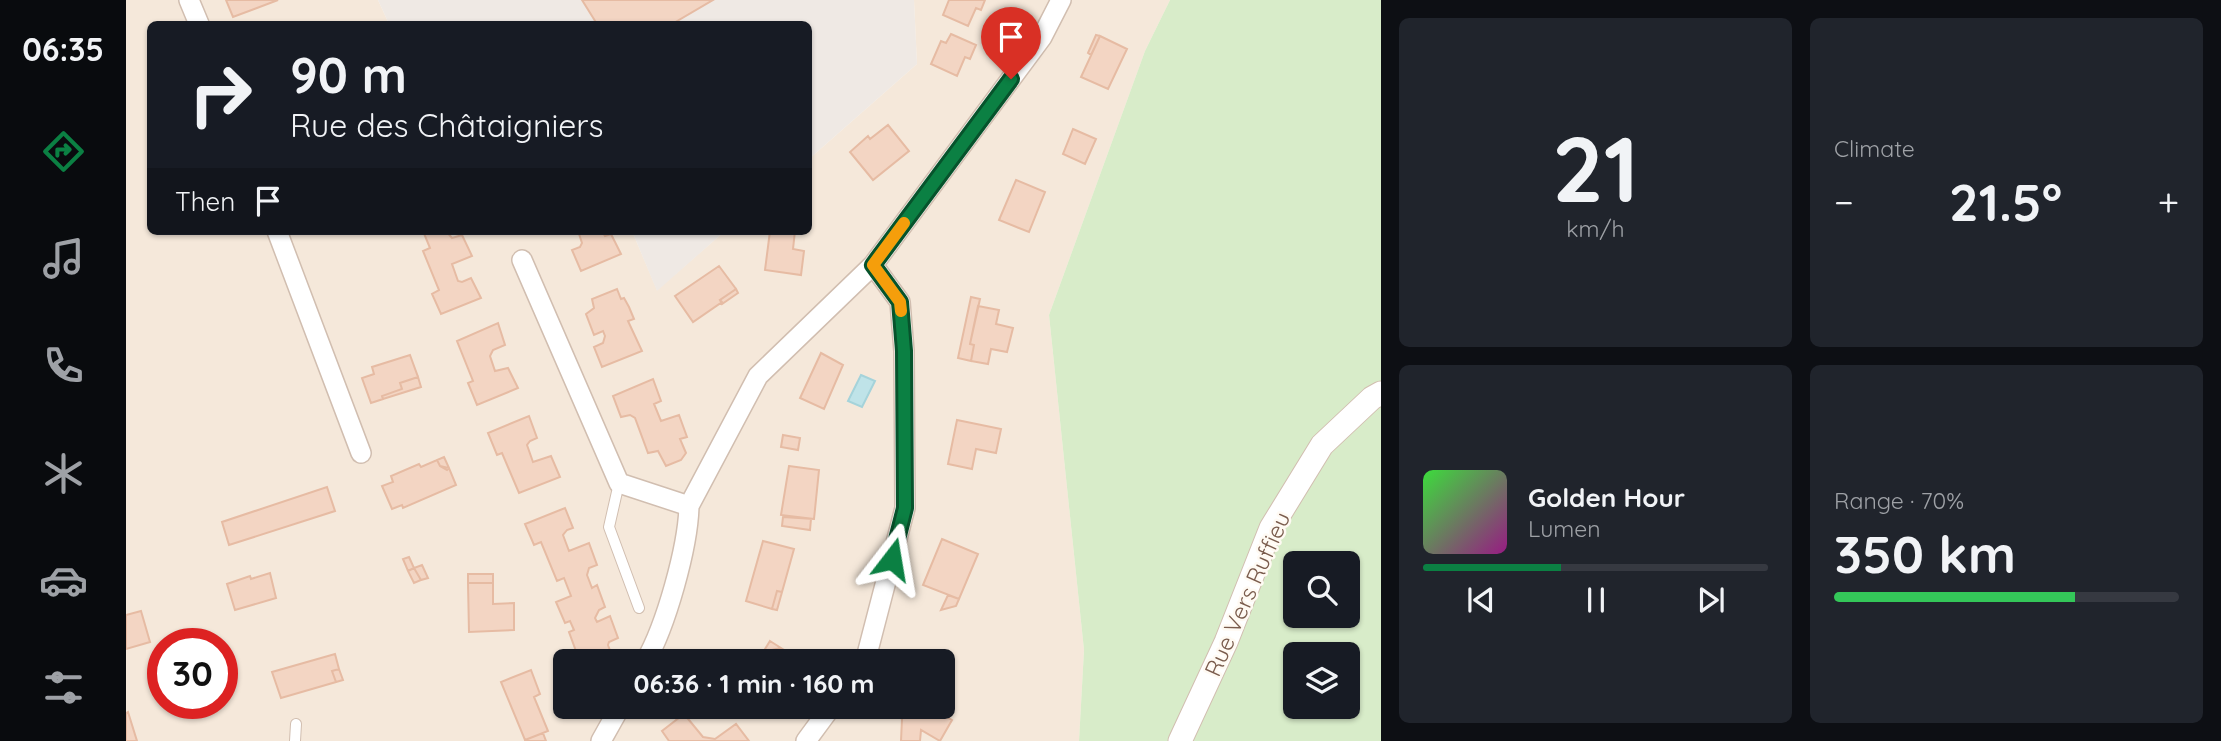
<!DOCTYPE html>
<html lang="en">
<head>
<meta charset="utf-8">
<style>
	:root { --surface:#171b24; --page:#20242c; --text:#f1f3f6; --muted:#9ea1a6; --line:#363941; --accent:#0b8043 }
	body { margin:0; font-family:Quicksand,sans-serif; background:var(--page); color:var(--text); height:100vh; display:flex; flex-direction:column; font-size:26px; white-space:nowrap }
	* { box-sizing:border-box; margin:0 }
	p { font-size:23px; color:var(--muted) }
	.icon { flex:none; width:38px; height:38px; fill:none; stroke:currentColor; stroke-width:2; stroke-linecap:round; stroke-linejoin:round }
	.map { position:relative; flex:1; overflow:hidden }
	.drawer { display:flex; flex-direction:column; gap:18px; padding:18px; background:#0d0f14; width:840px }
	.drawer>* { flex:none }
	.guide { position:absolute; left:21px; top:21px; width:665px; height:214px; border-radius:10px; box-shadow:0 2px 5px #0004; background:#171b24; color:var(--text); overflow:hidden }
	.fabs { position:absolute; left:1157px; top:551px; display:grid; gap:14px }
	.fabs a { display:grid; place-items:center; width:77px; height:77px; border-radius:10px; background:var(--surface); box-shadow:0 2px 5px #0004; font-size:35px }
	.speed { position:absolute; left:21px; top:628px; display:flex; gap:14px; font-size:35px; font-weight:700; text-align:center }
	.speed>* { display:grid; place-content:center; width:91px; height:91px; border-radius:50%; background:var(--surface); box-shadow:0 2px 5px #0004; line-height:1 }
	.speed .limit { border:10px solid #d22; background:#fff; color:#111 }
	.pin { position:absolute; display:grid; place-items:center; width:60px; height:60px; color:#fff; margin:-72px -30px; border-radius:50% 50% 50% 0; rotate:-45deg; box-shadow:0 0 7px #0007 }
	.pin .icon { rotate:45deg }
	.me { position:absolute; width:77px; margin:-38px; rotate:14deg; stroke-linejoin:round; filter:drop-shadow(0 0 5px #0008) }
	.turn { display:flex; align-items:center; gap:24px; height:147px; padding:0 28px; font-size:32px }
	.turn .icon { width:91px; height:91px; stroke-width:2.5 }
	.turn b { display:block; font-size:49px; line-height:60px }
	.then { display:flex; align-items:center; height:66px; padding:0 28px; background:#0003; gap:14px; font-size:26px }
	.big { font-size:52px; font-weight:700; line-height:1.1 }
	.drawer .widget { flex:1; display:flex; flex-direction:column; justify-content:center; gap:10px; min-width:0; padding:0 24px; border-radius:10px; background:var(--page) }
	.drawer .dial { align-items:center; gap:0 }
	.dial b { font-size:91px; line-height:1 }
	.song { display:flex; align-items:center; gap:21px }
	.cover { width:84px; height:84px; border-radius:10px; background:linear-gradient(135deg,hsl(120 70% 55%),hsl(310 70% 35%)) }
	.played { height:7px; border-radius:4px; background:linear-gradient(90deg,var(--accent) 40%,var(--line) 40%) }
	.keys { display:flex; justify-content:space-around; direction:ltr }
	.heat { display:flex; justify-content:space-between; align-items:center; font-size:38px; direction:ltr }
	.charge { height:10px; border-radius:5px; background:linear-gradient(90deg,#34c759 70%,var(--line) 0) }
	.drawer .tiles { flex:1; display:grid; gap:18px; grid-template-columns:repeat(2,1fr) }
	.trip { position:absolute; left:427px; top:649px; width:402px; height:70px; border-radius:10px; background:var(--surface); box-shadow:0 2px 5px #0004; font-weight:700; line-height:70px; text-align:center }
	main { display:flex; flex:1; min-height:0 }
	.menu { display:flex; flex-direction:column; width:126px; justify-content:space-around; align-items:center; background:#090b0e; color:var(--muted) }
	.menu .icon { width:49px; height:49px }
	.menu .on { color:var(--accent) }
	.menu b { font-size:32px; color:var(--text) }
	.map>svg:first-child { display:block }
	.residential { fill:#f5e8da; fill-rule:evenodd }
	.industrial { fill:#efe9e4 }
	.green { fill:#d8ecc9; fill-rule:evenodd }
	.water { fill:#bfe3e8; stroke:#a5d3da; stroke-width:2 }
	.building { fill:#f3d5c3; stroke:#e6bba3; stroke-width:2 }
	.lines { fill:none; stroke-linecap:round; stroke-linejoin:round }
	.service-casing { stroke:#d1beb0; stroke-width:12 }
	.minor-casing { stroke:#d1beb0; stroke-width:22 }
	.tertiary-casing { stroke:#d1beb0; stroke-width:25 }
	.service { stroke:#fff; stroke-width:10 }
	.minor { stroke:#fff; stroke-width:19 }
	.tertiary { stroke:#fff; stroke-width:23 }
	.route-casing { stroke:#07532c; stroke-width:18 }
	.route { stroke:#0b8043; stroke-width:12 }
	.slow { stroke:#f59e0b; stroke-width:12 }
	.labels { text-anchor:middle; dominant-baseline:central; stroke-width:5; stroke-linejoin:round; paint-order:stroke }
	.street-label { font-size:23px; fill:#7a5c4d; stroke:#fffaf3 }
</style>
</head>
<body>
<main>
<nav class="menu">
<b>06:35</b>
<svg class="icon on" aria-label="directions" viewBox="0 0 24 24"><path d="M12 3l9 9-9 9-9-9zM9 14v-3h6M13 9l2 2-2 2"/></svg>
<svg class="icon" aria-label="music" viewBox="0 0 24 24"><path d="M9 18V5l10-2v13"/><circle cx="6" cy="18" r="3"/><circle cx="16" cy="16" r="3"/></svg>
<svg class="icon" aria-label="phone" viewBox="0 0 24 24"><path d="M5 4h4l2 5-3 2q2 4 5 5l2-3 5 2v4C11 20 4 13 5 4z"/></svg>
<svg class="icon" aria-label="climate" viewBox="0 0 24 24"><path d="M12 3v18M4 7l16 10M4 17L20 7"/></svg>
<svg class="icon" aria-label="car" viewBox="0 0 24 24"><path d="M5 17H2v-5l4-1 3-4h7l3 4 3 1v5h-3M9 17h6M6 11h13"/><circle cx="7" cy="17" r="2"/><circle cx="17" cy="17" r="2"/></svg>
<svg class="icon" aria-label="filters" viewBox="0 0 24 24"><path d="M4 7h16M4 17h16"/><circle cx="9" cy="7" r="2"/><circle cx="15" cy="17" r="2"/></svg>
</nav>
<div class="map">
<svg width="1255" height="741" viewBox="0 0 1255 741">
	<rect width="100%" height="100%" fill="#fdf6ec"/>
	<path class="residential" d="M 0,0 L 252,0 L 263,24 L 24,24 L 24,231 L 506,231 L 531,290 L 599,231 L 682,231 L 683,159 L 791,64 L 788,0 L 1044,0 L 1019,51 L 923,315 L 958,650 L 953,741 L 0,741 ZM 37,644 L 96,644 L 96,704 L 37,704 ZM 439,662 L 817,662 L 817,707 L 439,707 Z"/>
	<path class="industrial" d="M 252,0 L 788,0 L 791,64 L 683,159 L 682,24 L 263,24 Z
		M 506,231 L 599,231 L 531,291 Z"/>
	<path class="green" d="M 1044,0 L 1255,0 L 1255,741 L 953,741 L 958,650 L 923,315 L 1019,51 ZM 1169,564 L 1222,564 L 1222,616 L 1169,616 ZM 1169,654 L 1222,654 L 1222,707 L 1169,707 Z"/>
	<path class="water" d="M 735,375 L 749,381 L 736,407 L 722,401 Z"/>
	<path class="building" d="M 100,0 L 152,0 L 107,17 Z
		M 456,0 L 587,0 L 546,24 L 471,24 Z
		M 823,0 L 859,0 L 855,10 L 850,8 L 842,26 L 817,15 Z
		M 825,34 L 850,45 L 844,59 L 839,57 L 831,76 L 805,64 L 815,41 L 820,43 Z
		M 970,35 L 974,36 L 965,55 L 962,53 Z
		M 974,36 L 1001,49 L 982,89 L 955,77 Z
		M 762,125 L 783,151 L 747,180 L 724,152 L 742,136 L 744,139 Z
		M 947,129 L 970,139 L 959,164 L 937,154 Z
		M 890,180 L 919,192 L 903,232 L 873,220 Z
		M 297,231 L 320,231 L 326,238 L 336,235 L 346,256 L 326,264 L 332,281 L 336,282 L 345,278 L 355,298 L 315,314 L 306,294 L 313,290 L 297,251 L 304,248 Z
		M 452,231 L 476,231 L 479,236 L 485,234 L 495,254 L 455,271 L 446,250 L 454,247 L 456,243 Z
		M 644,231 L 669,231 L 667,249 L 678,251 L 675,275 L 639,270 Z
		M 593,266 L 610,289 L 594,300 L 596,302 L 567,322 L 549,296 Z
		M 491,289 L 495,299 L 498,298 L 503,307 L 508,319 L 502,321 L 516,351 L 476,367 L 468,347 L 477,343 L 479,336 L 477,331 L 468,335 L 460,314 L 468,308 L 466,299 Z
		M 610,289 L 612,293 L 596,304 L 594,300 Z
		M 845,297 L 854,299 L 844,344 L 848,345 L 845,361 L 832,358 Z
		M 852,306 L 873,310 L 870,324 L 887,328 L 881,352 L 865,349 L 862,364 L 845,361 L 848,345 L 844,344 Z
		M 372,323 L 379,345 L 367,350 L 364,356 L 369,371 L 382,368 L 392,388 L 351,405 L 342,383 L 347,381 L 331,341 Z
		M 695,353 L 717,365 L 698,409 L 674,398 Z
		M 284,355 L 292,377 L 274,383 L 276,389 L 256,396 L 257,399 L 245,403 L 236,378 L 248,374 L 246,367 Z
		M 292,377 L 295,387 L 257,399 L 256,396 L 276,389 L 274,383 Z
		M 527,379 L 535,401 L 528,404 L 535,421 L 553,415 L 561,437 L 554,439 L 560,453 L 555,460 L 540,466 L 532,451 L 522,453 L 509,418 L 504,415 L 495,417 L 487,396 Z
		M 403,416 L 411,438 L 404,441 L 401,445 L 407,462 L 425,456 L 434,477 L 393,493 L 376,453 L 371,455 L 362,433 Z
		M 831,420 L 875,429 L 870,453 L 850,449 L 846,469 L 822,464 Z
		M 657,435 L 674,438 L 672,450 L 655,447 Z
		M 318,457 L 323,468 L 321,470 L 314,466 L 311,460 Z
		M 311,460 L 314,466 L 323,468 L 330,485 L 277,508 L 276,505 L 266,509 L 256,486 L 267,482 L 265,476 L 293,464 L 295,467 Z
		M 663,466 L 693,470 L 688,519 L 655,515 Z
		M 201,487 L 209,511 L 103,545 L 96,522 Z
		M 439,508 L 447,528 L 441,530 L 437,535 L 443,551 L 463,543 L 471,565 L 463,568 L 461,575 L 466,588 L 471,585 L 479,607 L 473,610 L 469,618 L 471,622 L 484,616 L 492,638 L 483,642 L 482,645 L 486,656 L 485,662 L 454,662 L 443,632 L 448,630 L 444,621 L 439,623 L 430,602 L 445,596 L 438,578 L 431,581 L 415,542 L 408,545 L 399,524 Z
		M 657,517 L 688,519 L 685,519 L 684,530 L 656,526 Z
		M 816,539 L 852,554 L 833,599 L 797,585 Z
		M 637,541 L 668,549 L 656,592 L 651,591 L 646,609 L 620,601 Z
		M 283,557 L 288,568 L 282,571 L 277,559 Z
		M 296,565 L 302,578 L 295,580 L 288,568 Z
		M 288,568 L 295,580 L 288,583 L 282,571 Z
		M 144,573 L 150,598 L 109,610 L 101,584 L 124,576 L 125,579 Z
		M 342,574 L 367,574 L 367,583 L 342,583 Z
		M 342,583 L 367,583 L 367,604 L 388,603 L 388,630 L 343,632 Z
		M 651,591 L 656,592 L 651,610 L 646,609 Z
		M 822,595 L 833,599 L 830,606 L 815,610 Z
		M 15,611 L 24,642 L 0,649 L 0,615 Z
		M 644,641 L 655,648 L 646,650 L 639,662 L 631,662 Z
		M 655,648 L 670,657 L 667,662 L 639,662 L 646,650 Z
		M 209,654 L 213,669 L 206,671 L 210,682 L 155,698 L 146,672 Z
		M 213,669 L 217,680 L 210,682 L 206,671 Z
		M 405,670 L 414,694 L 408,697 L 422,731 L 399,740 L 375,682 Z
		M 776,707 L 808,707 L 807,709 L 826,720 L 814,741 L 795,730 L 794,741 L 775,741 L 776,719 L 771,716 Z
		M 2,712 L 11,741 L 0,741 L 0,713 Z
		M 558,714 L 577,737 L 589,739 L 610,724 L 623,741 L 543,741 L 536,731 Z
		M 417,733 L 420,741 L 399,741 L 399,740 Z"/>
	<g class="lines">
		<defs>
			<path id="service" d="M 493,483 L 483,527 L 513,608
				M 169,741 L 170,724"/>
			<path id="minor" d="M 63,0 L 73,24
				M 151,231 L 235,453
				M 396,260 L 493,483 L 563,506
				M 519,662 C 540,626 562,547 563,506 L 632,376 L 747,265 L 916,37 L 935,0
				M 739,662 L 779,508 L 778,351 L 774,302 L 747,265
				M 475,741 L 494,707
				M 680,741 L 705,707"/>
			<path id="tertiary" d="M 1054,741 L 1100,642 L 1145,528 L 1196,445 L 1246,398 L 1255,393"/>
		</defs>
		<use href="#service" class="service-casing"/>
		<use href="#minor" class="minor-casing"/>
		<use href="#tertiary" class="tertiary-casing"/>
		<use href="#service" class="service"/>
		<use href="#minor" class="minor"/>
		<use href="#tertiary" class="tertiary"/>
	</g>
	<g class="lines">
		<defs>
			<path id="route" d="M 766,559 L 779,508 L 778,351 L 774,302 L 747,265 L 885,79"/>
		</defs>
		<use href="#route" class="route-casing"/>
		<use href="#route" class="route"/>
		<path class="slow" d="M 775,311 L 774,302 L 747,265 L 778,223"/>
	</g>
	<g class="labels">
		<g class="street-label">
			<text transform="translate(1121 594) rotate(-66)">Rue Vers Ruffieu</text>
		</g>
	</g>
</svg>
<div class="fabs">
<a><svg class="icon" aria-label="search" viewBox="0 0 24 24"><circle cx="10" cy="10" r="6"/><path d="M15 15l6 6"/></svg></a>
<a><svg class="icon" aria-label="layers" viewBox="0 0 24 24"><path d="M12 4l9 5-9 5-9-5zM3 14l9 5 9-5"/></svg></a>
</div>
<div class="speed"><div class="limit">30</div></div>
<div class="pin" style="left:885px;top:79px;background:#d93025"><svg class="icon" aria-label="arrive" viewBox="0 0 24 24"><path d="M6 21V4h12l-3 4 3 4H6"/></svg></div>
<svg class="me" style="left:766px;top:559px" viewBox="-20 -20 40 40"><path d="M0-17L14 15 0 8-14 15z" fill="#0b8043" stroke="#fff" stroke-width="4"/></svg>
<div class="trip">06:36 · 1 min · 160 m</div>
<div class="guide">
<div class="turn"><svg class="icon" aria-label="right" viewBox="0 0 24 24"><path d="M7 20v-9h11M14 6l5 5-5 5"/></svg><div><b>90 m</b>Rue des Châtaigniers</div></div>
<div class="then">Then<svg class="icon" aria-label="arrive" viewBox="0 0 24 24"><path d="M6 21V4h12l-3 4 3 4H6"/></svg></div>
</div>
</div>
<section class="drawer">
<div class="tiles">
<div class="widget dial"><b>21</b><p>km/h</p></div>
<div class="widget"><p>Climate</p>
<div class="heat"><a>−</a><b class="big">21.5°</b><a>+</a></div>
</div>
<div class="widget">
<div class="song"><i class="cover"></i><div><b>Golden Hour</b><p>Lumen</p></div></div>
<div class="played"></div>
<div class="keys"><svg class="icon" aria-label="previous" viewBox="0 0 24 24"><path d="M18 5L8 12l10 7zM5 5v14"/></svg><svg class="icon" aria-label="pause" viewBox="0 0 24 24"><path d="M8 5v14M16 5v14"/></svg><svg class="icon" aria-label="next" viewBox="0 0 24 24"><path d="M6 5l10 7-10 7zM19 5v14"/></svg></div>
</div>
<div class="widget"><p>Range · 70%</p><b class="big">350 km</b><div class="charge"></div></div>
</div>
</section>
</main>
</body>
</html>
